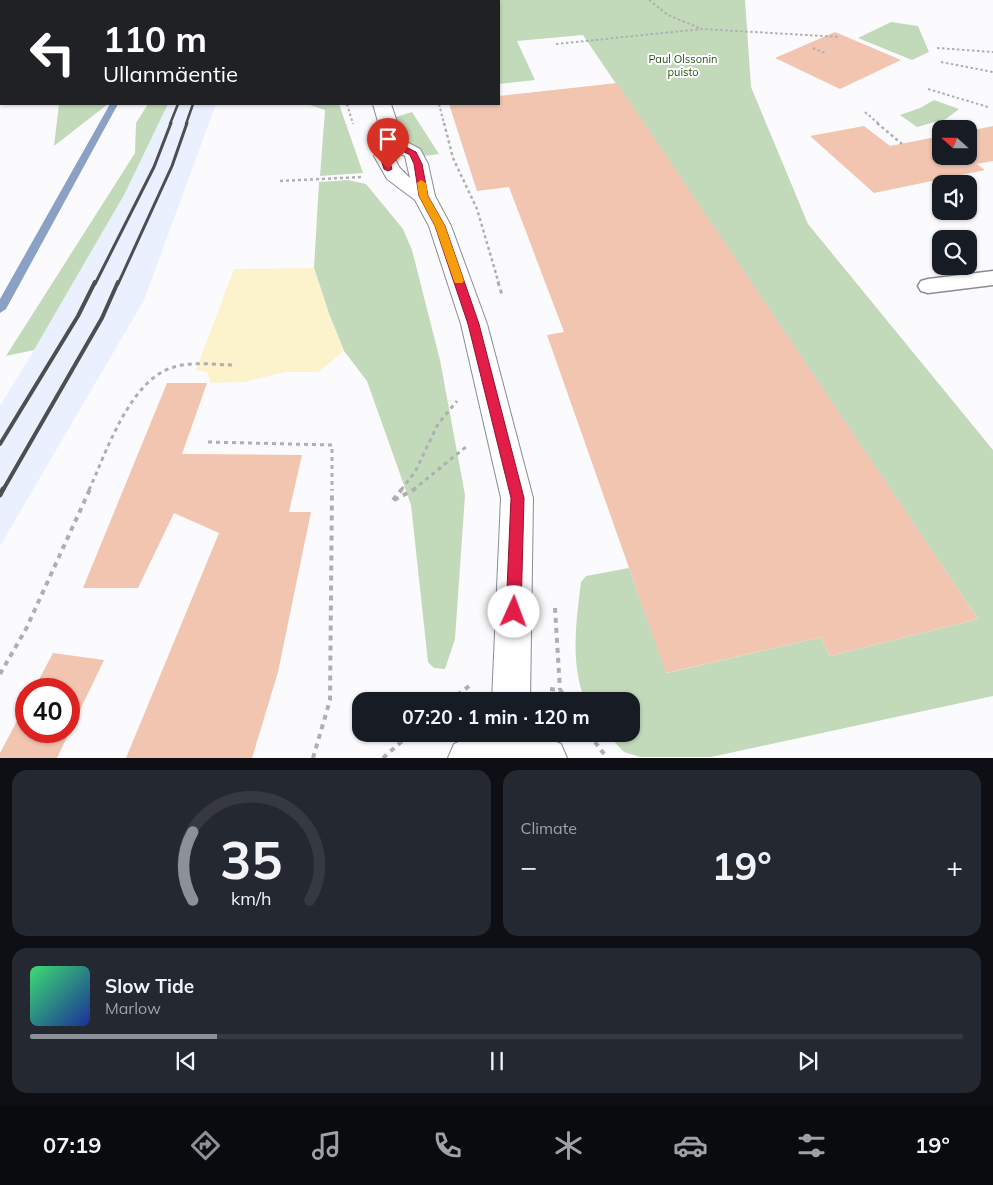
<!DOCTYPE html>
<html lang="en">
<head>
<meta charset="utf-8">
<style>
	:root { --surface:#171b24; --page:#242831; --text:#f1f3f6; --muted:#9ea1a6; --line:#363941; --accent:#8c9099 }
	body { margin:0; font-family:Mulish,sans-serif; background:var(--page); color:var(--text); height:100vh; display:flex; flex-direction:column; font-size:19px; white-space:nowrap }
	* { box-sizing:border-box; margin:0 }
	p { font-size:16px; color:var(--muted) }
	.icon { flex:none; width:28px; height:28px; fill:none; stroke:currentColor; stroke-width:2; stroke-linecap:round; stroke-linejoin:round }
	.map { position:relative; height:758px; overflow:hidden }
	.drawer { display:flex; flex-direction:column; gap:12px; padding:12px; background:#0d0f14; flex:1 }
	.drawer>* { flex:none }
	.banner { position:absolute; left:0px; top:0px; width:500px; height:105px; box-shadow:0 1px 4px #0004; background:#202124; color:#fff; overflow:hidden }
	.needle { width:32px; rotate:291deg }
	.buttons { position:absolute; left:932px; top:120px; display:grid; gap:10px }
	.buttons a { display:grid; place-items:center; width:45px; height:45px; border-radius:10px; background:var(--surface); box-shadow:0 1px 4px #0004; font-size:25px }
	.speed { position:absolute; left:15px; top:678px; display:flex; gap:10px; font-size:25px; font-weight:700; text-align:center }
	.speed>* { display:grid; place-content:center; width:65px; height:65px; border-radius:50%; background:var(--surface); box-shadow:0 1px 4px #0004; line-height:1 }
	.speed .limit { border:8px solid #d22; background:#fff; color:#111 }
	.pin { position:absolute; display:grid; place-items:center; width:42px; height:42px; color:#fff; margin:-51px -21px; border-radius:50% 50% 50% 0; rotate:-45deg; box-shadow:0 0 5px #0007 }
	.pin .icon { rotate:45deg }
	.me { position:absolute; width:55px; margin:-28px; rotate:2deg; stroke-linejoin:round; filter:drop-shadow(0 0 4px #0008) }
	.turn { display:flex; align-items:center; gap:18px; height:105px; padding:0 20px; font-size:22px }
	.turn .icon { width:65px; height:65px; stroke-width:2.5 }
	.turn b { display:block; font-size:35px; line-height:42px }
	.big { font-size:38px; font-weight:700; line-height:1.1 }
	.drawer .card { flex:1; display:flex; flex-direction:column; justify-content:center; gap:8px; min-width:0; padding:0 18px; border-radius:15px; background:var(--page) }
	.drawer .dial { align-items:center; gap:0 }
	.dial svg { height:130px; overflow:visible; fill:none; stroke:var(--line); stroke-width:7; stroke-linecap:round; text-anchor:middle }
	.dial text { fill:var(--text); stroke:none }
	.song { display:flex; align-items:center; gap:15px }
	.cover { width:60px; height:60px; border-radius:8px; background:linear-gradient(135deg,hsl(140 70% 55%),hsl(230 70% 35%)) }
	.played { height:5px; border-radius:2px; background:linear-gradient(90deg,var(--accent) 20%,var(--line) 20%) }
	.keys { display:flex; justify-content:space-around; direction:ltr }
	.heat { display:flex; justify-content:space-between; align-items:center; font-size:28px; direction:ltr }
	.drawer .tiles { flex:1; display:grid; gap:12px; grid-template-columns:1fr 1fr }
	.card:last-child { grid-column:span 2 }
	.trip { position:absolute; left:352px; top:692px; width:288px; height:50px; border-radius:15px; background:var(--surface); box-shadow:0 1px 4px #0004; font-weight:700; line-height:50px; text-align:center }
	.tabs { display:flex; height:80px; justify-content:space-around; align-items:center; background:#090b0e; color:var(--muted) }
	.tabs .icon { width:35px; height:35px }
	.tabs .on { color:var(--accent) }
	.tabs b { font-size:22px; color:var(--text) }
	.map>svg:first-child { display:block }
	.built { fill:#eaf0fe }
	.green { fill:#c2dab9 }
	.sand { fill:#fcf2cc }
	.lines { fill:none; stroke-linecap:round; stroke-linejoin:round }
	.stream { fill:#8aa1c5; fill-rule:evenodd }
	.building { fill:#f2c5b1 }
	.lane-casing { stroke:#888c95; stroke-width:3 }
	.secondary-casing { stroke:#888c95; stroke-width:2 }
	.path-far3 { stroke:#afafb2; stroke-width:2; stroke-dasharray:2.5 2.5; stroke-linecap:butt }
	.path-far2 { stroke:#afafb2; stroke-width:2.5; stroke-dasharray:3 3; stroke-linecap:butt }
	.path-far1 { stroke:#afafb2; stroke-width:3; stroke-dasharray:4 4; stroke-linecap:butt }
	.path { stroke:#afafb2; stroke-width:4; stroke-dasharray:5 5; stroke-linecap:butt }
	.lane { fill:#fff; fill-rule:evenodd }
	.secondary { fill:#fff; fill-rule:evenodd }
	.rail-far3 { stroke:#4d4e52; stroke-width:2.5 }
	.rail-far2 { stroke:#4d4e52; stroke-width:3 }
	.rail-far1 { stroke:#4d4e52; stroke-width:4 }
	.rail { stroke:#4d4e52; stroke-width:5 }
	.route { fill:#e11d48; stroke:#92132f }
	.slow { fill:#f59e0b }
	.labels { text-anchor:middle; dominant-baseline:central; stroke-width:4; stroke-linejoin:round; paint-order:stroke }
	.far-park-label { font-size:11px; fill:#2b4e1b; stroke:#fff }
</style>
</head>
<body>
<div class="map">
<svg width="993" height="758" viewBox="0 0 993 758">
	<rect width="100%" height="100%" fill="#fbfbfe"/>
	<path class="built" d="M 168,104 L 216,104 L 144,300 L 0,546 L 0,406 L 34,350 L 124,195 Z"/>
	<path class="green" d="M 232,0 L 745,0 L 751,87 L 808,224 L 993,450 L 993,696 L 711,757 L 640,757 L 624,752 L 607,734 L 631,734 L 631,701 L 585,701 C 570,662 576,622 581,582 L 586,576 L 629,568 L 667,673 L 821,637 L 830,656 L 978,619 L 583,35 L 517,41 L 535,80 L 499,84 L 499,1 Z
		M 891,22 L 918,26 L 929,52 L 912,60 L 858,38 Z
		M 934,100 L 959,109 L 946,119 L 917,127 L 900,115 L 920,108 Z
		M 59,104 L 108,104 L 54,146 Z
		M 148,104 L 168,104 L 124,195 L 34,350 L 6,356 L 135,153 L 136,123 Z
		M 307,104 L 339,104 L 363,173 L 320,176 L 325,110 Z
		M 412,112 L 439,154 L 424,156 L 410,147 L 394,127 L 396,117 Z
		M 348,180 L 366,184 L 403,229 L 412,250 L 440,360 L 465,495 L 455,639 L 445,669 L 434,668 L 428,662 L 411,505 L 367,381 L 344,351 L 329,314 L 314,268 L 319,182 Z"/>
	<path class="sand" d="M 314,268 L 329,314 L 344,351 L 318,372 L 285,372 L 245,382 L 211,383 L 207,372 L 196,370 L 234,269 Z"/>
	<g class="lines">
		<path class="stream" d="M 276,0 L 282,0 L 282,1 L 276,1 Z
			M 110,104 L 118,104 L 6,309 L 0,313 L 0,299 Z"/>
	</g>
	<path class="building" d="M 835,32 L 901,60 L 840,89 L 775,58 Z
		M 617,83 L 628,99 L 978,619 L 830,656 L 821,637 L 666,673 L 547,335 L 564,332 L 509,187 L 477,191 L 449,104 L 499,104 L 499,96 Z
		M 864,126 L 890,146 L 941,136 L 941,156 L 969,156 L 969,131 L 993,126 L 993,161 L 977,164 L 985,170 L 874,193 L 810,136 Z
		M 167,383 L 207,383 L 182,454 L 302,455 L 289,512 L 311,512 L 278,672 L 252,758 L 126,758 L 219,533 L 174,513 L 138,588 L 83,588 Z
		M 53,653 L 104,660 L 57,758 L 0,758 L 0,753 L 26,704 L 26,731 L 69,731 L 69,689 L 34,689 Z"/>
	<g class="lines">
		<defs>
			<path id="lane" d="M 993,271 L 993,285 L 928,293 L 921,291 L 918,286 L 921,281 L 928,279 Z"/>
			<path id="secondary" d="M 373,104 L 391,104 L 403,140 L 420,149 L 428,164 L 435,196 L 451,226 L 487,324 L 533,498 L 530,701 L 492,701 L 501,498 L 461,324 L 429,226 L 415,200 L 387,179 L 374,156 L 384,143 ZM 397,152 L 405,156 L 410,178 L 399,167 L 394,156 Z
				M 477,734 L 539,734 L 561,744 L 567,758 L 448,758 L 454,744 Z"/>
		</defs>
		<use href="#lane" class="lane-casing"/>
		<use href="#secondary" class="secondary-casing"/>
		<path class="path-far3" d="M 649,0 L 668,15 L 702,29
			M 469,1 L 471,0
			M 556,44 L 702,29 L 840,37
			M 813,48 L 827,54
			M 937,48 L 993,52
			M 941,62 L 993,72
			M 928,89 L 988,107
			M 347,104 L 353,124
			M 439,104 L 444,124
			M 865,112 L 879,124"/>
		<path class="path-far2" d="M 444,123 L 453,158 L 477,209 L 499,284
			M 877,123 L 902,144
			M 280,181 L 362,177"/>
		<path class="path-far1" d="M 498,282 L 502,295
			M 208,442 L 332,445 L 332,490
			M 89,490 C 106,453 130,379 174,367 C 193,361 215,365 235,365
			M 401,490 L 415,472 L 438,424 L 457,401
			M 413,490 L 467,446"/>
		<path class="path" d="M 393,500 L 402,489
			M 394,500 L 415,489
			M 555,608 L 560,690
			M 0,674 L 26,629 L 90,489
			M 550,689 L 560,690 L 568,701
			M 449,701 L 472,684
			M 589,734 L 607,758
			M 313,758 L 330,700 L 332,489
			M 383,758 L 410,734"/>
		<use href="#lane" class="lane"/>
		<use href="#secondary" class="secondary"/>
		<path class="rail-far3" d="M 170,124 L 178,104
			M 186,124 L 193,104"/>
		<path class="rail-far2" d="M 95,284 L 154,167 L 171,123
			M 118,284 L 172,166 L 187,123"/>
		<path class="rail-far1" d="M 0,444 L 78,316 L 95,282
			M 3,490 L 102,318 L 118,282"/>
		<path class="rail" d="M 0,495 L 3,489"/>
	</g>
	<path class="route" d="M 394,141 L 416,152 L 422,164 L 428,196 L 445,226 L 479,324 L 524,498 L 521,612 L 519,618 L 514,620 L 509,618 L 506,612 L 511,498 L 468,324 L 435,226 L 419,196 L 414,164 L 410,155 L 395,147 L 388,156 L 392,169 L 388,171 L 384,169 L 380,156 Z"/>
	<path class="slow" d="M 421,180 L 426,183 L 428,196 L 445,226 L 464,281 L 462,283 L 455,283 L 454,281 L 435,226 L 419,196 L 417,183 Z"/>
	<g class="labels">
		<g class="far-park-label">
			<text x="683" y="59">Paul Olssonin<tspan x="683" dy="13">puisto</tspan></text>
		</g>
	</g>
</svg>
<div class="buttons">
<a><svg class="needle" viewBox="-14 -14 28 28"><path d="M0-13l5 13h-10z" fill="#e53935"/><path d="M0 13l5-13h-10z" fill="#9ea1a6"/></svg></a>
<a><svg class="icon" aria-label="sound" viewBox="0 0 24 24"><path d="M4 9h4l5-4v14l-5-4H4zM17 9q2 3 0 6"/></svg></a>
<a><svg class="icon" aria-label="search" viewBox="0 0 24 24"><circle cx="10" cy="10" r="6"/><path d="M15 15l6 6"/></svg></a>
</div>
<div class="speed"><div class="limit">40</div></div>
<div class="pin" style="left:388px;top:169px;background:#d93025"><svg class="icon" aria-label="arrive" viewBox="0 0 24 24"><path d="M6 21V4h12l-3 4 3 4H6"/></svg></div>
<svg class="me" style="left:514px;top:612px" viewBox="-20 -20 40 40"><circle r="19" fill="#fff"/><path d="M0-13L10 11 0 6-10 11z" fill="#e11d48"/></svg>
<div class="trip">07:20 · 1 min · 120 m</div>
<div class="banner">
<div class="turn"><svg class="icon" aria-label="left" viewBox="0 0 24 24"><path d="M17 20v-9H6M10 6l-5 5 5 5"/></svg><div><b>110 m</b>Ullanmäentie</div></div>
</div>
</div>
<section class="drawer">
<div class="tiles">
<div class="card dial"><svg viewBox="0 0 100 80">
<path d="M14 69A42 42 0 1 1 86 69"/>
<path d="M14 69A42 42 0 0 1 14 27" stroke="#8c9099"/>
<text x="50" y="56" font-size="32" font-weight="700">35</text>
<text x="50" y="72" font-size="11">km/h</text>
</svg></div>
<div class="card"><p>Climate</p>
<div class="heat"><a>−</a><b class="big">19°</b><a>+</a></div>
</div>
<div class="card">
<div class="song"><i class="cover"></i><div><b>Slow Tide</b><p>Marlow</p></div></div>
<div class="played"></div>
<div class="keys"><svg class="icon" aria-label="previous" viewBox="0 0 24 24"><path d="M18 5L8 12l10 7zM5 5v14"/></svg><svg class="icon" aria-label="pause" viewBox="0 0 24 24"><path d="M8 5v14M16 5v14"/></svg><svg class="icon" aria-label="next" viewBox="0 0 24 24"><path d="M6 5l10 7-10 7zM19 5v14"/></svg></div>
</div>
</div>
</section>
<nav class="tabs">
<b>07:19</b>
<svg class="icon on" aria-label="directions" viewBox="0 0 24 24"><path d="M12 3l9 9-9 9-9-9zM9 14v-3h6M13 9l2 2-2 2"/></svg>
<svg class="icon" aria-label="music" viewBox="0 0 24 24"><path d="M9 18V5l10-2v13"/><circle cx="6" cy="18" r="3"/><circle cx="16" cy="16" r="3"/></svg>
<svg class="icon" aria-label="phone" viewBox="0 0 24 24"><path d="M5 4h4l2 5-3 2q2 4 5 5l2-3 5 2v4C11 20 4 13 5 4z"/></svg>
<svg class="icon" aria-label="climate" viewBox="0 0 24 24"><path d="M12 3v18M4 7l16 10M4 17L20 7"/></svg>
<svg class="icon" aria-label="car" viewBox="0 0 24 24"><path d="M5 17H2v-5l4-1 3-4h7l3 4 3 1v5h-3M9 17h6M6 11h13"/><circle cx="7" cy="17" r="2"/><circle cx="17" cy="17" r="2"/></svg>
<svg class="icon" aria-label="filters" viewBox="0 0 24 24"><path d="M4 7h16M4 17h16"/><circle cx="9" cy="7" r="2"/><circle cx="15" cy="17" r="2"/></svg>
<b>19°</b>
</nav>
</body>
</html>
